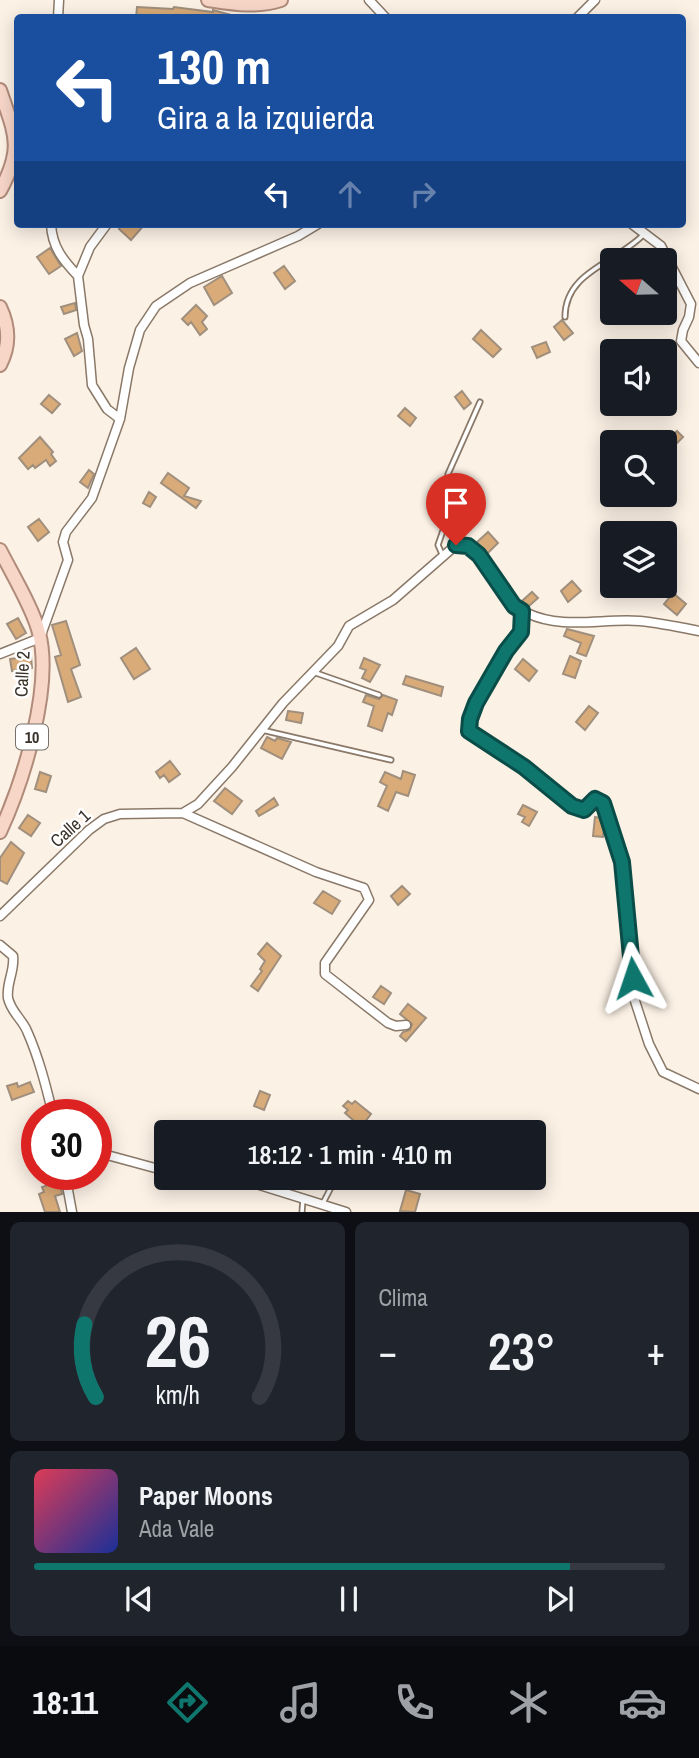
<!DOCTYPE html>
<html lang="es">
<head>
<meta charset="utf-8">
<style>
	:root { --surface:#171b24; --page:#20242c; --text:#f1f3f6; --muted:#9ea1a6; --line:#363941; --accent:#0f766e }
	body { margin:0; font-family:"Archivo Narrow",sans-serif; background:var(--page); color:var(--text); height:100vh; display:flex; flex-direction:column; font-size:26px; white-space:nowrap }
	* { box-sizing:border-box; margin:0 }
	p { font-size:23px; color:var(--muted) }
	.icon { flex:none; width:38px; height:38px; fill:none; stroke:currentColor; stroke-width:2; stroke-linecap:round; stroke-linejoin:round }
	.map { position:relative; height:1212px; overflow:hidden }
	.sheet { display:flex; flex-direction:column; gap:10px; padding:10px; background:#0d0f14; flex:1 }
	.sheet>* { flex:none }
	.top-card { position:absolute; left:14px; top:14px; width:672px; height:214px; border-radius:7px; box-shadow:0 4px 18px #0003; background:#1a4fa0; color:#fff; overflow:hidden }
	.needle { width:46px; rotate:290deg }
	.tools { position:absolute; left:600px; top:248px; display:grid; gap:14px }
	.tools a { display:grid; place-items:center; width:77px; height:77px; border-radius:7px; background:var(--surface); box-shadow:0 4px 18px #0003; font-size:35px }
	.speed { position:absolute; left:21px; top:1099px; display:flex; gap:14px; font-size:35px; font-weight:700; text-align:center }
	.speed>* { display:grid; place-content:center; width:91px; height:91px; border-radius:50%; background:var(--surface); box-shadow:0 4px 18px #0003; line-height:1 }
	.speed .limit { border:10px solid #d22; background:#fff; color:#111 }
	.pin { position:absolute; display:grid; place-items:center; width:60px; height:60px; color:#fff; margin:-72px -30px; border-radius:50% 50% 50% 0; rotate:-45deg; box-shadow:0 0 7px #0007 }
	.pin .icon { rotate:45deg }
	.me { position:absolute; width:77px; margin:-38px; rotate:355deg; stroke-linejoin:round; filter:drop-shadow(0 0 5px #0008) }
	.turn { display:flex; align-items:center; gap:24px; height:147px; padding:0 28px; font-size:32px }
	.turn .icon { width:91px; height:91px; stroke-width:2.5 }
	.turn b { display:block; font-size:49px; line-height:60px }
	.lanes { display:flex; align-items:center; height:66px; padding:0 28px; background:#0003; justify-content:center; gap:35px; direction:ltr }
	.lanes .off { opacity:.35 }
	.big { font-size:52px; font-weight:600; line-height:1.1 }
	.sheet .card { flex:1; display:flex; flex-direction:column; justify-content:center; gap:10px; min-width:0; padding:0 24px; border-radius:10px; background:var(--page) }
	.sheet .dial { align-items:center; gap:0 }
	.dial svg { height:182px; overflow:visible; fill:none; stroke:var(--line); stroke-width:7; stroke-linecap:round; text-anchor:middle }
	.dial text { fill:var(--text); stroke:none }
	.song { display:flex; align-items:center; gap:21px }
	.cover { width:84px; height:84px; border-radius:10px; background:linear-gradient(135deg,hsl(350 70% 55%),hsl(230 70% 35%)) }
	.played { height:7px; border-radius:4px; background:linear-gradient(90deg,var(--accent) 85%,var(--line) 85%) }
	.keys { display:flex; justify-content:space-around; direction:ltr }
	.heat { display:flex; justify-content:space-between; align-items:center; font-size:38px; direction:ltr }
	.sheet .tiles { flex:1; display:grid; gap:10px; grid-template-columns:1fr 1fr }
	.card:last-child { grid-column:span 2 }
	.trip { position:absolute; left:154px; top:1120px; width:392px; height:70px; border-radius:7px; background:var(--surface); box-shadow:0 4px 18px #0003; font-weight:600; line-height:70px; text-align:center }
	.dock { display:flex; height:112px; justify-content:space-around; align-items:center; background:#090b0e; color:var(--muted) }
	.dock .icon { width:49px; height:49px }
	.dock .active { color:var(--accent) }
	.dock b { font-size:32px; color:var(--text) }
	.map>svg:first-child { display:block }
	.building { fill:#d9ab78; stroke:#a08f7d; stroke-width:2 }
	.lines { fill:none; stroke-linecap:round; stroke-linejoin:round }
	.service-casing { stroke:#8a7968; stroke-width:7 }
	.minor-casing { stroke:#8a7968; stroke-width:11 }
	.primary-casing { stroke:#b18b7a; stroke-width:16 }
	.service { stroke:#fff; stroke-width:3.5 }
	.minor { stroke:#fff; stroke-width:8 }
	.primary { stroke:#f7d6c8; stroke-width:12 }
	.route-casing { stroke:#0a4d48; stroke-width:18 }
	.route { stroke:#0f766e; stroke-width:12 }
	.labels { text-anchor:middle; dominant-baseline:central; stroke-width:5; stroke-linejoin:round; paint-order:stroke }
	.shield { fill:#fff; stroke:#75706b; stroke-width:2 }
	.shield-label { font-size:16px; font-weight:bold; fill:#3a332b }
	.street-label { font-size:18px; fill:#3a332b; stroke:#fff }
</style>
</head>
<body>
<div class="map">
<svg width="699" height="1212" viewBox="0 0 699 1212">
	<rect width="100%" height="100%" fill="#fcf1e5"/>
	<path class="building" d="M 137,7 L 173,9 L 174,7 L 213,12 L 213,10 L 235,16 L 136,18 Z
		M 123,224 L 145,224 L 131,240 L 119,229 Z
		M 50,248 L 61,266 L 49,274 L 37,257 Z
		M 284,266 L 295,281 L 285,289 L 274,273 Z
		M 222,276 L 232,293 L 214,305 L 204,287 Z
		M 75,303 L 76,310 L 64,314 L 61,307 Z
		M 196,305 L 207,316 L 202,322 L 207,329 L 200,335 L 191,322 L 188,325 L 182,319 Z
		M 562,320 L 573,333 L 564,340 L 554,327 Z
		M 481,330 L 501,349 L 493,357 L 473,339 Z
		M 77,333 L 82,351 L 74,356 L 65,339 Z
		M 546,342 L 550,352 L 537,358 L 532,347 Z
		M 462,391 L 471,403 L 464,409 L 455,397 Z
		M 49,395 L 60,404 L 52,413 L 41,404 Z
		M 405,408 L 416,418 L 410,426 L 398,416 Z
		M 677,431 L 683,437 L 675,445 L 669,439 Z
		M 40,437 L 53,452 L 51,454 L 56,461 L 50,466 L 46,460 L 35,468 L 33,465 L 28,469 L 19,458 Z
		M 89,470 L 94,474 L 88,488 L 80,482 Z
		M 168,473 L 189,488 L 184,496 L 201,501 L 196,508 L 161,483 Z
		M 149,492 L 156,497 L 150,507 L 143,503 Z
		M 39,519 L 49,532 L 38,541 L 28,527 Z
		M 488,532 L 498,543 L 487,554 L 475,544 Z
		M 572,581 L 581,591 L 568,602 L 561,591 Z
		M 532,592 L 538,598 L 529,606 L 522,601 Z
		M 673,593 L 686,604 L 677,615 L 664,604 Z
		M 18,618 L 26,633 L 16,639 L 7,624 Z
		M 66,621 L 80,665 L 71,669 L 81,697 L 68,702 L 55,657 L 61,655 L 52,625 Z
		M 567,629 L 594,636 L 586,656 L 577,653 L 581,643 L 564,636 Z
		M 136,648 L 150,669 L 134,679 L 121,658 Z
		M 31,656 L 32,668 L 12,671 L 10,659 Z
		M 570,656 L 581,661 L 575,678 L 563,674 Z
		M 364,658 L 380,665 L 370,682 L 362,678 L 366,670 L 360,668 Z
		M 523,659 L 537,671 L 529,681 L 515,669 Z
		M 406,676 L 443,687 L 441,696 L 403,684 Z
		M 366,695 L 379,699 L 383,695 L 397,700 L 392,715 L 388,713 L 382,731 L 368,726 L 374,706 L 363,702 Z
		M 589,706 L 598,713 L 585,730 L 576,722 Z
		M 288,711 L 303,713 L 301,723 L 286,720 Z
		M 267,737 L 275,741 L 277,738 L 291,742 L 282,759 L 261,748 Z
		M 170,761 L 180,774 L 169,782 L 164,775 L 160,778 L 156,772 Z
		M 403,771 L 415,775 L 408,796 L 396,792 L 388,811 L 378,806 L 387,786 L 380,782 L 385,772 L 401,779 Z
		M 40,772 L 51,776 L 46,792 L 35,789 Z
		M 225,788 L 242,801 L 232,814 L 214,801 Z
		M 274,798 L 278,805 L 259,816 L 256,811 Z
		M 523,805 L 537,812 L 529,826 L 522,822 L 525,817 L 518,814 Z
		M 28,815 L 40,823 L 31,836 L 19,828 Z
		M 595,817 L 601,818 L 604,828 L 603,837 L 593,836 Z
		M 11,842 L 24,853 L 7,884 L 0,880 L 0,858 Z
		M 402,886 L 410,894 L 398,905 L 391,896 Z
		M 323,891 L 340,901 L 332,914 L 314,903 Z
		M 267,943 L 281,956 L 258,991 L 251,986 L 262,971 L 260,969 L 265,961 L 258,954 Z
		M 381,986 L 391,993 L 384,1004 L 373,997 Z
		M 408,1004 L 426,1018 L 406,1041 L 400,1036 L 403,1032 L 410,1030 L 412,1024 L 400,1014 Z
		M 30,1082 L 34,1092 L 12,1100 L 7,1086 L 17,1083 L 18,1087 Z
		M 260,1091 L 270,1095 L 264,1110 L 254,1106 Z
		M 348,1101 L 352,1104 L 355,1101 L 371,1114 L 361,1127 L 345,1113 L 348,1110 L 343,1106 Z
		M 60,1181 L 62,1194 L 55,1196 L 60,1212 L 45,1212 L 39,1194 L 44,1192 L 42,1187 Z
		M 406,1190 L 420,1194 L 415,1212 L 400,1211 Z"/>
	<g class="lines">
		<defs>
			<path id="service" d="M 565,317 C 565,271 617,263 644,234
				M 442,554 L 438,545 L 448,516 L 448,474 L 480,402
				M 316,673 L 379,695
				M 262,730 L 391,760
				M 323,1203 L 336,1178
				M 302,1212 L 303,1199"/>
			<path id="minor" d="M 369,0 L 386,18
				M 58,18 L 59,0
				M 577,18 L 595,0
				M 51,224 C 52,247 63,260 78,276
				M 107,224 L 90,247 L 78,276 L 84,325 L 88,339 L 92,385 L 107,409 L 120,419
				M 632,224 L 661,246 L 691,304 L 689,317 L 683,330 L 681,341 L 699,363
				M 522,611 L 521,632 L 506,651 L 476,703 L 470,719 L 469,731 L 524,767 L 572,806 L 584,810 L 595,799 L 603,803 L 622,862 L 635,1001 L 649,1044 L 663,1072 L 699,1089
				M 0,654 L 40,638 L 68,560 L 63,542 L 66,532 L 92,498 L 120,419 L 129,368 L 140,330 L 156,306 L 190,283 L 298,236 L 318,224
				M 183,813 L 198,804 L 232,767 L 283,703 L 338,646 L 349,626 L 393,600 L 456,545 C 492,546 497,599 527,613 C 562,630 603,618 640,621 C 660,623 679,627 699,631
				M 0,916 L 89,830 L 104,819 L 120,814 L 183,813 L 316,872 L 364,888 L 369,900 L 325,963 L 325,974 L 388,1023 L 396,1026 L 406,1025
				M 0,945 L 13,956 C 15,971 6,983 8,998 C 11,1012 22,1019 27,1031 C 39,1058 46,1086 53,1115
				M 96,1152 L 166,1171
				M 65,1174 L 72,1212
				M 194,1178 L 201,1180 L 206,1178
				M 237,1178 L 346,1212"/>
			<path id="primary" d="M 208,0 C 234,4 256,8 281,0
				M 0,90 C 15,135 24,147 0,191
				M 0,307 C 9,326 10,346 0,365
				M 0,550 C 11,572 34,610 39,633 C 53,687 23,782 0,832"/>
		</defs>
		<use href="#service" class="service-casing"/>
		<use href="#minor" class="minor-casing"/>
		<use href="#primary" class="primary-casing"/>
		<use href="#service" class="service"/>
		<use href="#minor" class="minor"/>
		<use href="#primary" class="primary"/>
	</g>
	<g class="lines">
		<defs>
			<path id="route" d="M 456,545 L 468,546 L 479,555 L 514,606 L 522,611 L 521,632 L 506,651 L 476,703 L 470,719 L 469,731 L 524,767 L 572,806 L 584,810 L 595,799 L 603,803 L 622,862 L 633,978"/>
		</defs>
		<use href="#route" class="route-casing"/>
		<use href="#route" class="route"/>
	</g>
	<g class="labels">
		<rect class="shield" x="16" y="724.5" width="32" height="25" rx="5"/>
		<g class="shield-label">
			<text x="32" y="737">10</text>
		</g>
		<g class="street-label">
			<text transform="translate(22 674) rotate(-87)">Calle 2</text>
			<text transform="translate(70 828) rotate(-42)">Calle 1</text>
		</g>
	</g>
</svg>
<div class="tools">
<a><svg class="needle" viewBox="-14 -14 28 28"><path d="M0-13l5 13h-10z" fill="#e53935"/><path d="M0 13l5-13h-10z" fill="#9ea1a6"/></svg></a>
<a><svg class="icon" aria-label="sound" viewBox="0 0 24 24"><path d="M4 9h4l5-4v14l-5-4H4zM17 9q2 3 0 6"/></svg></a>
<a><svg class="icon" aria-label="search" viewBox="0 0 24 24"><circle cx="10" cy="10" r="6"/><path d="M15 15l6 6"/></svg></a>
<a><svg class="icon" aria-label="layers" viewBox="0 0 24 24"><path d="M12 4l9 5-9 5-9-5zM3 14l9 5 9-5"/></svg></a>
</div>
<div class="speed"><div class="limit">30</div></div>
<div class="pin" style="left:456px;top:545px;background:#d93025"><svg class="icon" aria-label="arrive" viewBox="0 0 24 24"><path d="M6 21V4h12l-3 4 3 4H6"/></svg></div>
<svg class="me" style="left:633px;top:978px" viewBox="-20 -20 40 40"><path d="M0-17L14 15 0 8-14 15z" fill="#0f766e" stroke="#fff" stroke-width="4"/></svg>
<div class="trip">18:12 · 1 min · 410 m</div>
<div class="top-card">
<div class="turn"><svg class="icon" aria-label="left" viewBox="0 0 24 24"><path d="M17 20v-9H6M10 6l-5 5 5 5"/></svg><div><b>130 m</b>Gira a la izquierda</div></div>
<div class="lanes"><svg class="icon" aria-label="left" viewBox="0 0 24 24"><path d="M17 20v-9H6M10 6l-5 5 5 5"/></svg><svg class="icon off" aria-label="ahead" viewBox="0 0 24 24"><path d="M12 20V5M6 11l6-6 6 6"/></svg><svg class="icon off" aria-label="right" viewBox="0 0 24 24"><path d="M7 20v-9h11M14 6l5 5-5 5"/></svg></div>
</div>
</div>
<section class="sheet">
<div class="tiles">
<div class="card dial"><svg viewBox="0 0 100 80">
<path d="M14 69A42 42 0 1 1 86 69"/>
<path d="M14 69A42 42 0 0 1 9 37" stroke="#0f766e"/>
<text x="50" y="56" font-size="32" font-weight="700">26</text>
<text x="50" y="72" font-size="11">km/h</text>
</svg></div>
<div class="card"><p>Clima</p>
<div class="heat"><a>−</a><b class="big">23°</b><a>+</a></div>
</div>
<div class="card">
<div class="song"><i class="cover"></i><div><b>Paper Moons</b><p>Ada Vale</p></div></div>
<div class="played"></div>
<div class="keys"><svg class="icon" aria-label="previous" viewBox="0 0 24 24"><path d="M18 5L8 12l10 7zM5 5v14"/></svg><svg class="icon" aria-label="pause" viewBox="0 0 24 24"><path d="M8 5v14M16 5v14"/></svg><svg class="icon" aria-label="next" viewBox="0 0 24 24"><path d="M6 5l10 7-10 7zM19 5v14"/></svg></div>
</div>
</div>
</section>
<nav class="dock">
<b>18:11</b>
<svg class="icon active" aria-label="directions" viewBox="0 0 24 24"><path d="M12 3l9 9-9 9-9-9zM9 14v-3h6M13 9l2 2-2 2"/></svg>
<svg class="icon" aria-label="music" viewBox="0 0 24 24"><path d="M9 18V5l10-2v13"/><circle cx="6" cy="18" r="3"/><circle cx="16" cy="16" r="3"/></svg>
<svg class="icon" aria-label="phone" viewBox="0 0 24 24"><path d="M5 4h4l2 5-3 2q2 4 5 5l2-3 5 2v4C11 20 4 13 5 4z"/></svg>
<svg class="icon" aria-label="climate" viewBox="0 0 24 24"><path d="M12 3v18M4 7l16 10M4 17L20 7"/></svg>
<svg class="icon" aria-label="car" viewBox="0 0 24 24"><path d="M5 17H2v-5l4-1 3-4h7l3 4 3 1v5h-3M9 17h6M6 11h13"/><circle cx="7" cy="17" r="2"/><circle cx="17" cy="17" r="2"/></svg>
</nav>
</body>
</html>
